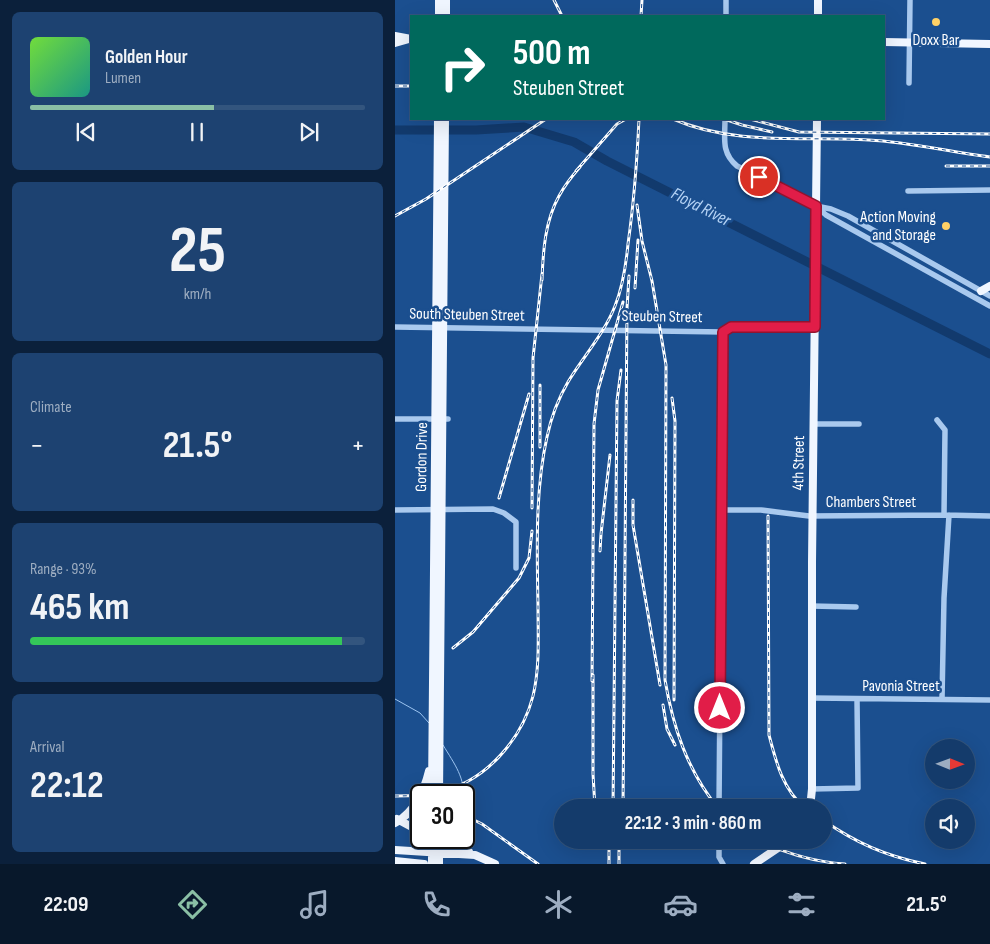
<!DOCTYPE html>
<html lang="en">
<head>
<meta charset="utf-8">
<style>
	:root { --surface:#143b6b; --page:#1d4271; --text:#f1f3f6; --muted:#9dadc1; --line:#33557e; --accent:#8abfa5 }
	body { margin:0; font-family:"Sofia Sans Condensed",sans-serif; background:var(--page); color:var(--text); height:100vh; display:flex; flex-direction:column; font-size:19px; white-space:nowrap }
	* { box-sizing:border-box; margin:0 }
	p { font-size:16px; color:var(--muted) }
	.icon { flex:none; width:28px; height:28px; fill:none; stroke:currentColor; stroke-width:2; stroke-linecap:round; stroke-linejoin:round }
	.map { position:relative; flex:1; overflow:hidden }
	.sheet { display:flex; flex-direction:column; gap:12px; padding:12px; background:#0b203b; width:395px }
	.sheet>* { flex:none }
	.hud { position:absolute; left:15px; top:15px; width:475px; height:105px; border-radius:0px; box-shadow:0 5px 20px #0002,0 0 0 1px var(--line); background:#00695c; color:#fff; overflow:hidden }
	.needle { width:32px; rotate:91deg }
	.tools { position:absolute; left:530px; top:739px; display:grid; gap:10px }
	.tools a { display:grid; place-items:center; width:50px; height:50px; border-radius:50%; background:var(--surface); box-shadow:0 5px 20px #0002,0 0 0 1px var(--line); font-size:25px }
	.speed { position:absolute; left:15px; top:784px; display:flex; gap:10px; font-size:25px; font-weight:700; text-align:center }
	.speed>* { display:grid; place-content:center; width:65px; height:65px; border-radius:50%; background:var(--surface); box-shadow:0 5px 20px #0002,0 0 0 1px var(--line); line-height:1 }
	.speed .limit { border:2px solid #111; border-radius:8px; background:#fff; color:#111 }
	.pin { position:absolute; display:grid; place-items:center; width:42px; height:42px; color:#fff; margin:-21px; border:2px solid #fff; border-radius:50%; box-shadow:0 1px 5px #0007 }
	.me { position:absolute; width:55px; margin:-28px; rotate:0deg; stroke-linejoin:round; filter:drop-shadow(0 0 4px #0008) }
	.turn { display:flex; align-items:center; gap:18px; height:105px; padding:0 20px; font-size:22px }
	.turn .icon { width:65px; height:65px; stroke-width:2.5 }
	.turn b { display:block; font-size:35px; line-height:42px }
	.big { font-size:38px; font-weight:700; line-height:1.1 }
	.sheet .tile { flex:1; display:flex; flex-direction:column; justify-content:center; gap:8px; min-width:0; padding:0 18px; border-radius:8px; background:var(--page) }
	.sheet .dial { align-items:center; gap:0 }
	.dial b { font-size:65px; line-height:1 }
	.song { display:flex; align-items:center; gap:15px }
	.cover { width:60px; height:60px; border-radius:8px; background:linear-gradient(135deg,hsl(100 70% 55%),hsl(170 70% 35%)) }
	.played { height:5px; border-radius:2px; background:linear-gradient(90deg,var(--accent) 55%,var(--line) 55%) }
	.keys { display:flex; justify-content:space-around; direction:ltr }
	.heat { display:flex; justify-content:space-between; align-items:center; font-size:28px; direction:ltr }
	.charge { height:8px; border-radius:4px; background:linear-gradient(90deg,#34c759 93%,var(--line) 0) }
	.trip { position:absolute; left:159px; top:799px; width:278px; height:50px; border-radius:25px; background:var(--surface); box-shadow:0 5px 20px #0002,0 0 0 1px var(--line); font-weight:700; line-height:50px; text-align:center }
	.tab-bar { display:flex; height:80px; justify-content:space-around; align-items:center; background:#08182b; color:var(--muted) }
	.tab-bar .icon { width:35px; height:35px }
	.tab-bar .selected { color:var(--accent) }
	.tab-bar b { font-size:22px; color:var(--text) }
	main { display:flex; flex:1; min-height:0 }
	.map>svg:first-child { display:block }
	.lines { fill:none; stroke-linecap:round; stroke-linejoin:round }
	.stream { stroke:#9cc4f0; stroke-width:1 }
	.river { stroke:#123a6d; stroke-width:9 }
	.minor { stroke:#a9c9ee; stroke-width:5.5 }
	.major { stroke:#f0f6ff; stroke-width:8 }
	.rail-casing { stroke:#fff; stroke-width:3 }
	.rail { stroke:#1b4f8f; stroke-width:1; stroke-dasharray:4; stroke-linecap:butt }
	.route-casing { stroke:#92132f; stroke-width:12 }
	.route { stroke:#e11d48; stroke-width:9 }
	.poi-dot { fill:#ffd166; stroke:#1b4f8f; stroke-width:2 }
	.labels { text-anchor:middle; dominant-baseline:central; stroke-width:5; stroke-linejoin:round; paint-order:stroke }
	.poi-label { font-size:16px; fill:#fff; stroke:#1b4f8f }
	.street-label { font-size:16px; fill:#fff; stroke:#1b4f8f }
	.water-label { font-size:18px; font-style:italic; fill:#b5d3f5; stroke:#1b4f8f }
</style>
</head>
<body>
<main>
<section class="sheet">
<div class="tile">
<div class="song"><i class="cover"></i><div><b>Golden Hour</b><p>Lumen</p></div></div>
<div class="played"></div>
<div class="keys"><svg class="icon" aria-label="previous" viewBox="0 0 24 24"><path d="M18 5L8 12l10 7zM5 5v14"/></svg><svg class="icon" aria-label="pause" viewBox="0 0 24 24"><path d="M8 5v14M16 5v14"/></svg><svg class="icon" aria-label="next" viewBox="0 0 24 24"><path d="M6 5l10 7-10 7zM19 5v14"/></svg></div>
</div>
<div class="tile dial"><b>25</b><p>km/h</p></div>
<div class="tile"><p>Climate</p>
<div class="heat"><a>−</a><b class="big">21.5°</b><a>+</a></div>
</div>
<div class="tile"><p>Range · 93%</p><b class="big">465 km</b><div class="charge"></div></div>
<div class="tile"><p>Arrival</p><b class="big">22:12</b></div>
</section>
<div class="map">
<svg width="595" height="864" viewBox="0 0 595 864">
	<rect width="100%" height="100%" fill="#1b4f8f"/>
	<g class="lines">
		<path class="stream" d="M 0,699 L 25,713 L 34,723
			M 48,745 C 60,765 70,777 69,801
			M 69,825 L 70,837"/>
		<path class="river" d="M 0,130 L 81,130 L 129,127 L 179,142 L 212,161 L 595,354"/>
		<path class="minor" d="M 331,0 L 331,16
			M 514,83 L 515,0
			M 330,119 C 330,138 326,153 342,166 L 421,206 L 431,215 L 595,306
			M 513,191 L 595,190
			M 421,206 L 436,209 L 453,216 L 595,296
			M 0,327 L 328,332 L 336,327 L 420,327
			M 0,419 L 53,419
			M 542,420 L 550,430 L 549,515
			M 419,424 L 464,424
			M 0,510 L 98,509 L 109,513 L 121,522 L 121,568
			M 327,510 L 366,510 L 414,516 L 549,515 L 595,516
			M 416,606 L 461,607
			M 417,698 L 595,700
			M 547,699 L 549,598 L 554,515
			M 417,789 L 463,788 L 462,699
			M 324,808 L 328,332
			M 324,840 L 324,857 L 328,864"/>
		<path class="major" d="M 44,16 L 44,0
			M 51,16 L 51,0
			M 423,16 L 423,0
			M 0,36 L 16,39
			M 489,42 L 595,44
			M 0,43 L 14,39
			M 586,291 L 595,286
			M 37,795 L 43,119
			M 44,795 L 50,119
			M 415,808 L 417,789 L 417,562 L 422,119
			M 2,819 L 26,832
			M 0,823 C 20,812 29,792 34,771
			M 38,838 L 74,852
			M 0,850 L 80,855 L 100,864
			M 0,861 L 29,864
			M 37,864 L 37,838
			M 44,864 L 44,838
			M 359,864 L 395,840"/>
		<defs>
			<path id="rail" d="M 159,0 L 167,16
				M 246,16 L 247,0
				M 0,86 L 16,86
				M 278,119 C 340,146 409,136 474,140 C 514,142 555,152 595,157
				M 329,119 L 347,125 L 377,132
				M 355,119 L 404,132 L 595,134
				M 551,166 L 595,166
				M 181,171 L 222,124 L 231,119
				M 242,205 L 247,241 L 257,281 L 271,365 L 270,680 C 278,727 292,770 323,808
				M 0,216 L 31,199 L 151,119
				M 147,280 C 148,251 150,221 164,196 C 170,185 177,176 185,167
				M 240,288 L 243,240
				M 277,398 L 280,421 L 279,700
				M 145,447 L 145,385
				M 104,498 L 134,394
				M 238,500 L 238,525 L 265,685
				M 137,508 L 138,358 L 147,274
				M 373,516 L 374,735 C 381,762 388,790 410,808
				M 205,551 L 206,534 L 215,455
				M 58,648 L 78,632 L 124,578 L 134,558 L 137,531
				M 198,675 L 198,774 L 200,808
				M 197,681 L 199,424 L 203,390 L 228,302
				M 268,705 L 272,729 L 280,745
				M 0,796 C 15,796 32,795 47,791 C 91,781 127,739 138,696 C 145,667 143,635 143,606 C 142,551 140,490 152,437 C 156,418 163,399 173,382 C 188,357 209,334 220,306 C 228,286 231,265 233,244 C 239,202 242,161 244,119
				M 218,808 L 222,401 L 226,370
				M 228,808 L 232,308 L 234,276
				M 69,815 L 87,824 L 143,864
				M 428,820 C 461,843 491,856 530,864
				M 362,840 C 390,853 420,862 450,864
				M 214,864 L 214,840
				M 224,864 L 224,840"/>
		</defs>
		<use href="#rail" class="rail-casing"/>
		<use href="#rail" class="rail"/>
	</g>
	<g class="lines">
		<defs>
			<path id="route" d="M 325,708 L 328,332 L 336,327 L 420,327 L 421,206 L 364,177"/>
		</defs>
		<use href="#route" class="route-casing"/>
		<use href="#route" class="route"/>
	</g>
	<g class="poi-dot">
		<circle cx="541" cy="22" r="5"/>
		<circle cx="551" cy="226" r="5"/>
	</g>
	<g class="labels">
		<g class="poi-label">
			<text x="541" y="40">Doxx Bar</text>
			<text x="541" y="217" text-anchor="end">Action Moving<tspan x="541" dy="18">and Storage</tspan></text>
		</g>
		<g class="street-label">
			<text transform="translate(72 315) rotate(1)">South Steuben Street</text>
			<text transform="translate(267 317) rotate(1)">Steuben Street</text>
			<text transform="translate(27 457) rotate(-89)">Gordon Drive</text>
			<text transform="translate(404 463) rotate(-89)">4th Street</text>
			<text x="476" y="502">Chambers Street</text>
			<text x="506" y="686">Pavonia Street</text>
		</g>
		<g class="water-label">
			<text transform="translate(306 207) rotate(27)">Floyd River</text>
		</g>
	</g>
</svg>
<div class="tools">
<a><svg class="needle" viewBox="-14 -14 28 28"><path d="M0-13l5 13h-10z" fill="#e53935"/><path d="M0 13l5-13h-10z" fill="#9dadc1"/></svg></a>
<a><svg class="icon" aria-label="sound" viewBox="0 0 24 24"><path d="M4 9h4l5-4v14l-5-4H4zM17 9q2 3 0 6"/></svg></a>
</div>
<div class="speed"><div class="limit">30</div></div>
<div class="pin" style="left:364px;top:177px;background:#d93025"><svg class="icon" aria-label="arrive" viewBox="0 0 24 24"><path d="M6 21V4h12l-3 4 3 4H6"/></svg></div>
<svg class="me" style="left:325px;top:708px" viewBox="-20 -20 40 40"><circle r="17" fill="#e11d48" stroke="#fff" stroke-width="3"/><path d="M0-11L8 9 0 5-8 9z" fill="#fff"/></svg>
<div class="trip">22:12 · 3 min · 860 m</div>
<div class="hud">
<div class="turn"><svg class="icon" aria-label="right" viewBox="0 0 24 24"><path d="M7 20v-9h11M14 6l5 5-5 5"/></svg><div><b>500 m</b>Steuben Street</div></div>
</div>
</div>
</main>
<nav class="tab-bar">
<b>22:09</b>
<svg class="icon selected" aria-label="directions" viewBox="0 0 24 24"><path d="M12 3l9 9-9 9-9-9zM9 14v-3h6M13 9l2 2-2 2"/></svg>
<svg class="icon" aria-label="music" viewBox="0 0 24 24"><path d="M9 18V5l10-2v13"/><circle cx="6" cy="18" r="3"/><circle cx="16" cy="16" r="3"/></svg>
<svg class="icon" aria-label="phone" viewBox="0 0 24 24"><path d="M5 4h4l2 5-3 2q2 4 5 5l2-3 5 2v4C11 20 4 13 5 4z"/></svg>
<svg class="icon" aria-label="climate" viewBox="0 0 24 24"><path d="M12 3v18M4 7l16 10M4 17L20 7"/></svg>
<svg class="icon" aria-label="car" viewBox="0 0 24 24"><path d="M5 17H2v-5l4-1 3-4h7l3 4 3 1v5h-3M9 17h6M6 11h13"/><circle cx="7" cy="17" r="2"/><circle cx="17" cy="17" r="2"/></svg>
<svg class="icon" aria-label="filters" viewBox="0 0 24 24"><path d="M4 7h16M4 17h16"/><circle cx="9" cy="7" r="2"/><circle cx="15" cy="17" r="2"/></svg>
<b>21.5°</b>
</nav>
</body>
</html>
